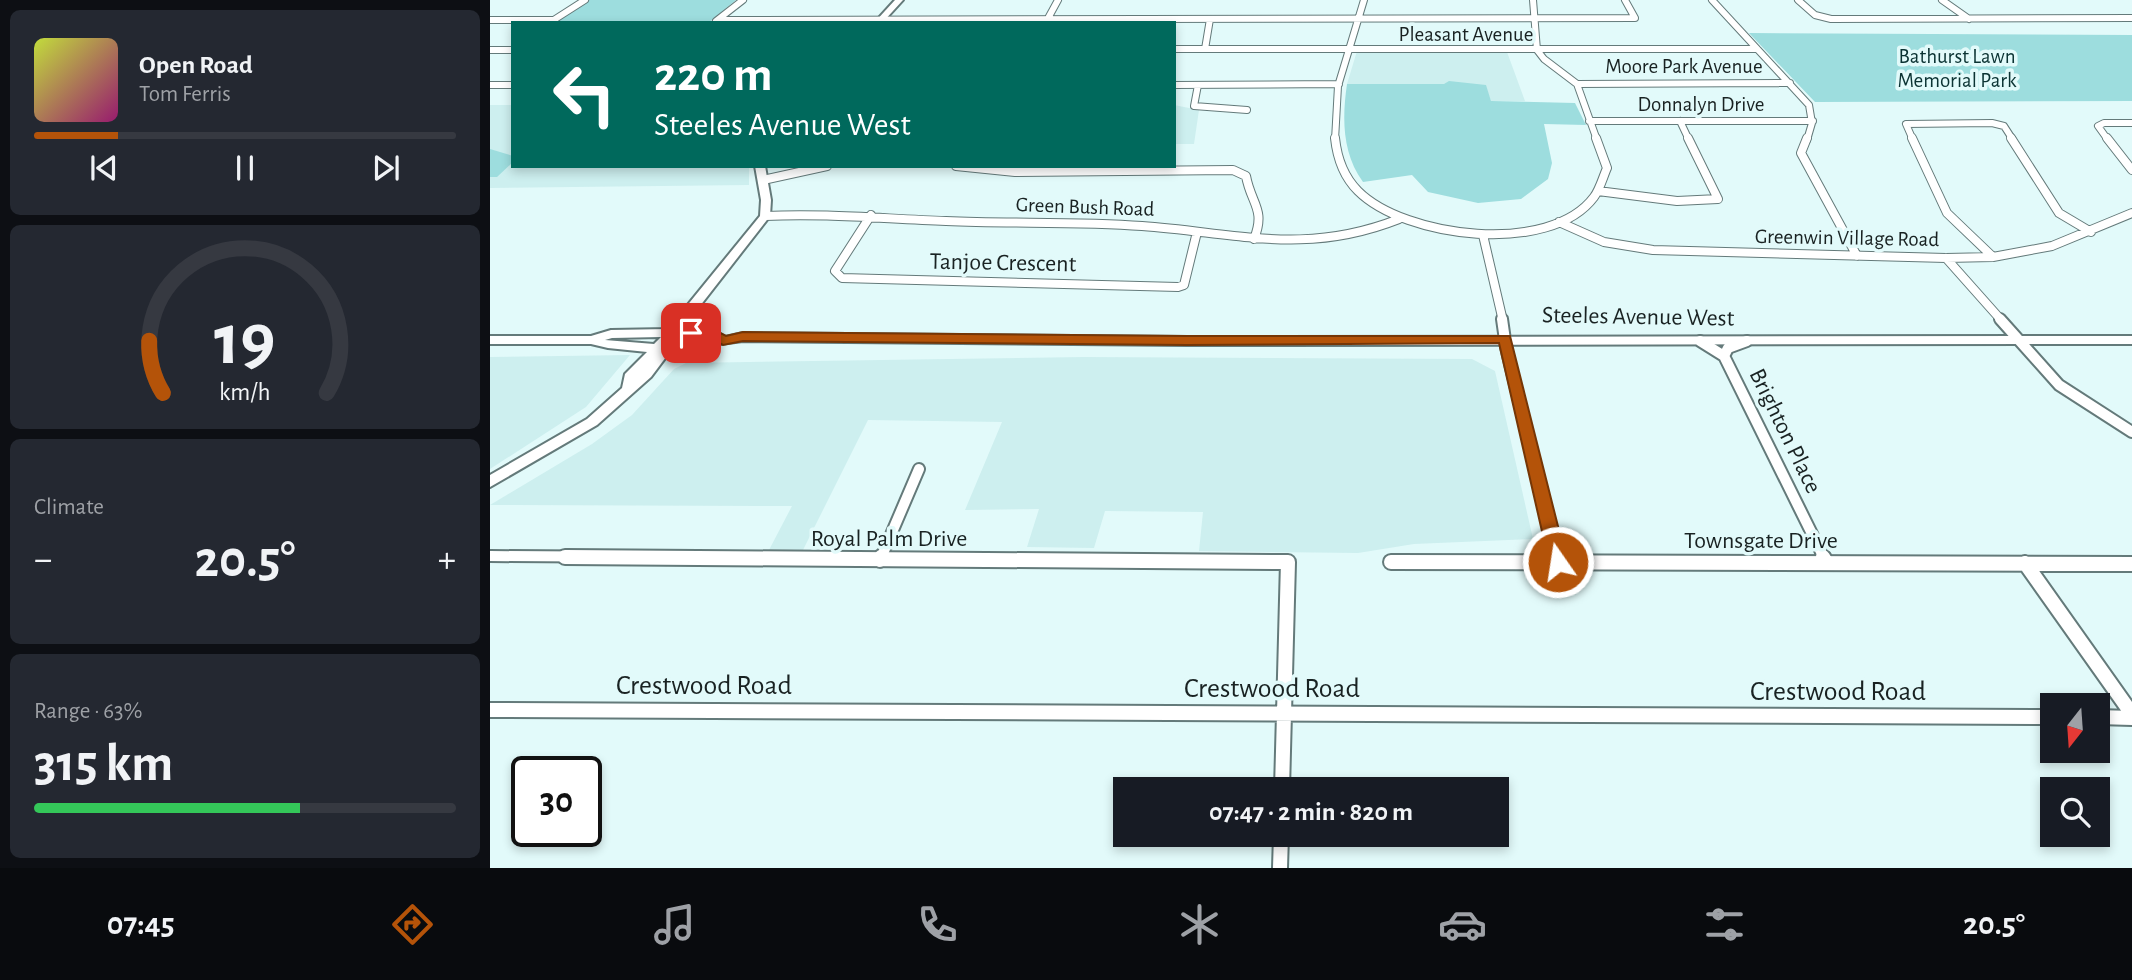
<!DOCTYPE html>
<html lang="en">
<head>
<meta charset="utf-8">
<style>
	:root { --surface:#171b24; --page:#242831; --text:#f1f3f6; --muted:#9ea1a6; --line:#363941; --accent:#b45309 }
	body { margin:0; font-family:"Alegreya Sans",sans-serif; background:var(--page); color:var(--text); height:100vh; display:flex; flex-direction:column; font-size:26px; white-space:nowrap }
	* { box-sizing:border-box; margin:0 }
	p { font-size:23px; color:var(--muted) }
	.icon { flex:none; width:38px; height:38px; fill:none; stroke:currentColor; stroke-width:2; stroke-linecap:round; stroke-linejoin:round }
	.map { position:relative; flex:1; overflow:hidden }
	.side { display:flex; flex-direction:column; gap:10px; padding:10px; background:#0d0f14; width:490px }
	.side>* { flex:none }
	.banner { position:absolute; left:21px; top:21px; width:665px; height:147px; border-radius:0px; box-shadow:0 4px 10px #0003; background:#00695c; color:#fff; overflow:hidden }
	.needle { width:46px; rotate:197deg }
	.tools { position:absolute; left:1550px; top:693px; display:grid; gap:14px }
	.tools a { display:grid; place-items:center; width:70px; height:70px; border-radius:0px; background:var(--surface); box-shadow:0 4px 10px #0003; font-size:35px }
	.speed { position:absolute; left:21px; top:756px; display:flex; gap:14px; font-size:35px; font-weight:700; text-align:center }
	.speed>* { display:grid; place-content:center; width:91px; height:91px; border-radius:50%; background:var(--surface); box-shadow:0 4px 10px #0003; line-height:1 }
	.speed .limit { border:4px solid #111; border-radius:10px; background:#fff; color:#111 }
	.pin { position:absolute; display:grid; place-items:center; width:60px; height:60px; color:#fff; margin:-30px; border-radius:14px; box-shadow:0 4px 10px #0006 }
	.me { position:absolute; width:77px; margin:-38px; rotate:347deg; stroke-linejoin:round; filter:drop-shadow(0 0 5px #0008) }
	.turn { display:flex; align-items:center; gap:24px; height:147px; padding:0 28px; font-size:32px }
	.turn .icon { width:91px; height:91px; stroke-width:2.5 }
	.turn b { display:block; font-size:49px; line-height:60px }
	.big { font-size:52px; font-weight:700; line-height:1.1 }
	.side .widget { flex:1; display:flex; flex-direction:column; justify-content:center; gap:10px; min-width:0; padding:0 24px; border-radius:10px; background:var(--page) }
	.side .dial { align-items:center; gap:0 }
	.dial svg { height:182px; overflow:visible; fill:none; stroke:var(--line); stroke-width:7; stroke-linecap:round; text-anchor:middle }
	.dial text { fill:var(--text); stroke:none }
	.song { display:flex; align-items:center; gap:21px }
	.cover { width:84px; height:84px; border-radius:10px; background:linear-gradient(135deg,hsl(70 70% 55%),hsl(320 70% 35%)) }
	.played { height:7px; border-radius:4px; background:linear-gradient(90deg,var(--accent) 20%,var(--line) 20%) }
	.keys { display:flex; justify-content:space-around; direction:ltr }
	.heat { display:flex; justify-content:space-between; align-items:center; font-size:38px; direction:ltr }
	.charge { height:10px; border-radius:5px; background:linear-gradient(90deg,#34c759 63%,var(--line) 0) }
	.trip { position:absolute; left:623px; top:777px; width:396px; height:70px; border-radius:0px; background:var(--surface); box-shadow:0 4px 10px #0003; font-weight:700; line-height:70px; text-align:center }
	.tabs { display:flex; height:112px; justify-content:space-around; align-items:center; background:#090b0e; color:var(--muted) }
	.tabs .icon { width:49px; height:49px }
	.tabs .selected { color:var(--accent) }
	.tabs b { font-size:32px; color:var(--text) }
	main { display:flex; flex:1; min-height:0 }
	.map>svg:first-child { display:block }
	.built { fill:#cdefef }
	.green { fill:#9dddde }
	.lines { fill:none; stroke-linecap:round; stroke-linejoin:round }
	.street-far3-casing { stroke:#647a7a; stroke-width:8 }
	.street-far2-casing { stroke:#647a7a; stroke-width:10 }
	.street-far1-casing { stroke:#647a7a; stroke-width:14 }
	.street-casing { stroke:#647a7a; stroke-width:18 }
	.secondary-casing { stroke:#647a7a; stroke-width:4 }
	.street-far3 { stroke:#fff; stroke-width:6 }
	.street-far2 { stroke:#fff; stroke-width:8 }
	.street-far1 { stroke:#fff; stroke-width:10 }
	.street { stroke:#fff; stroke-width:14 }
	.secondary { fill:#fff; fill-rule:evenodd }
	.route { fill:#b45309; stroke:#753606; stroke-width:2 }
	.labels { text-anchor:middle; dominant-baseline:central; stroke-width:7; stroke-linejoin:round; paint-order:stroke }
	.far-street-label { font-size:21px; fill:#192222; stroke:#e2fafa }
	.far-park-label { font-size:21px; fill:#0b3333; stroke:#e2fafa }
	.street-label { font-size:24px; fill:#192222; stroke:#e2fafa }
	.near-street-label { font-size:28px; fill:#192222; stroke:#e2fafa }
</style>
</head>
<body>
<main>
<section class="side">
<div class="widget">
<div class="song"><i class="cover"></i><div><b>Open Road</b><p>Tom Ferris</p></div></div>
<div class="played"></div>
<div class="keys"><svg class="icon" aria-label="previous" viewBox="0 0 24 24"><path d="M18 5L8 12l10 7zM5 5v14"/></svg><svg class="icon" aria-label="pause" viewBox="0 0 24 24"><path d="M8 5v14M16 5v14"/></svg><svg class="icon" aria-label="next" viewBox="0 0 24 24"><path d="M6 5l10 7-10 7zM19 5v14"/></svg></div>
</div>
<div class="widget dial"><svg viewBox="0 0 100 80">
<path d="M14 69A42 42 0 1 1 86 69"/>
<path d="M14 69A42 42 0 0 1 8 46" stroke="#b45309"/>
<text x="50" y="56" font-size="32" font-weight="700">19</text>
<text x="50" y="72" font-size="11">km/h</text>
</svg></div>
<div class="widget"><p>Climate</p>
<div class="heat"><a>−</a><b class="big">20.5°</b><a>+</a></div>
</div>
<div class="widget"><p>Range · 63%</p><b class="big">315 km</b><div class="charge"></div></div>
</section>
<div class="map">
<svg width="1642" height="868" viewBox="0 0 1642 868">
	<rect width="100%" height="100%" fill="#e2fafa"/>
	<path class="built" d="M 867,51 L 1017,52 L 1035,101 L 1001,101 L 995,85 L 857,84 Z
		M 0,105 L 23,105 L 23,166 L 259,166 L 259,185 L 0,188 Z
		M 684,105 L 709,110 L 704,144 L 684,144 Z
		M 140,355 L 96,407 L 0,469 L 0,357 Z
		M 594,357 L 982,359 L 1005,371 L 1043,539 L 924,544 L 868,553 L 709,551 L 713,512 L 615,511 L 604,548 L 537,547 L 549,509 L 475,510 L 512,422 L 378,420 L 313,550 L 279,550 L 302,506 L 0,505 L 102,444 L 142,415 L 184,369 L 196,363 Z"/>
	<path class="green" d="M 99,0 L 246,0 L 218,23 L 63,23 Z
		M 1259,33 L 1642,35 L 1642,101 L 1325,102 Z
		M 959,81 L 996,85 L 1001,101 L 1085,103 L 1096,125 L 1054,124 L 1062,163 L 1058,179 L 1031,199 L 988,203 L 938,192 L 922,175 L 873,182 C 852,153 852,118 857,84 L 954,84 Z
		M 0,149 L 23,156 L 22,163 L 7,177 L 0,177 Z"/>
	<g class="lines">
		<defs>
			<path id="street-far3" d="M 1043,0 L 1047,50 L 1054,59 L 1087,84 L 1107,140
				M 1222,0 L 1319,105 L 1322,123 L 1317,140
				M 1308,0 L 1325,15 L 1341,19 L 1642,18
				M 1452,0 L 1479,19
				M 0,20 L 63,20
				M 228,20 L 1145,18 L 1135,0
				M 226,21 L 253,0
				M 556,22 L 568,0
				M 59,23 L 95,0
				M 684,49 L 1267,49
				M 715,49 L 720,19
				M 0,50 L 23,50
				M 1087,84 L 1300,83
				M 0,85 L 23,85
				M 684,85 L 849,84
				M 708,85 L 704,106 L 757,110
				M 1099,121 L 1323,121
				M 1190,121 L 1199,140
				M 845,140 L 848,86 L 874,0
				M 1423,140 L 1416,124 L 1502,123 L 1514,126 L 1523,140
				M 1618,140 L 1608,126 L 1614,123 L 1642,123"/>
			<path id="street-far2" d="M 845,138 C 847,157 854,177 868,191 C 915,238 1060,256 1104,197 C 1110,189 1113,177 1117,168 L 1106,138
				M 1317,138 L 1311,153 L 1367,256
				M 1422,138 L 1457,213 L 1503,257
				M 1521,138 L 1569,213 L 1601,232
				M 1617,138 L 1642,170
				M 466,166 L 525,172 L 743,170 L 756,176 C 761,204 776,209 764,239
				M 273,180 L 337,166
				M 1108,191 L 1187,201 L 1228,199 L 1198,138
				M 381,215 L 345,271 L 352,278 L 688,287 L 694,285 L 707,232
				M 275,216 C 335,213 395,219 456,221 C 521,224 587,221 652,226 C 748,233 815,256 909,219
				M 1069,222 L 1114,242 L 1163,250 L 1456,258 L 1503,257 L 1562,246 L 1642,213
				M 993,235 L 1013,321
				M 1456,258 L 1512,321"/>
			<path id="street-far1" d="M 1012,319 L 1016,347 L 1067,558
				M 1510,319 L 1569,385 L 1642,432
				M 1210,341 L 1234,356 L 1334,558
				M 1234,356 L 1238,348 L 1257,341
				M 0,556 L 308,558
				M 391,558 L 429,469"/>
			<path id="street" d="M 75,557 L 798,562 L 792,789
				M 1067,557 L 1068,562
				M 1333,557 L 1336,562
				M 390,560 L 391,557
				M 901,562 L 1642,564
				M 1535,563 L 1642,714
				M 0,710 L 1563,717
				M 1608,717 L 1642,718
				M 790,868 L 791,835"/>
			<path id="secondary" d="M 405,0 L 413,0 L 392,23 L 384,23 Z
				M 265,166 L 275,166 L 281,200 L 280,216 L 192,329 L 223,330 L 235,337 L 253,333 L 697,337 L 1642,336 L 1642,344 L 697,345 L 253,341 L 177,351 L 176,357 L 161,377 L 107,425 L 0,487 L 0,475 L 97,419 L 132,388 L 135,374 L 157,352 L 118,348 L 101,344 L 0,344 L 0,336 L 101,336 L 121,330 L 178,329 L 270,216 L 271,200 ZM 171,337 L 164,344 L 115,340 L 122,338 ZM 185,337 L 220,338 L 221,339 L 179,343 Z"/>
		</defs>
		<use href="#street-far3" class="street-far3-casing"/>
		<use href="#street-far2" class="street-far2-casing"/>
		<use href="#street-far1" class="street-far1-casing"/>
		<use href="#street" class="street-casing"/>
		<use href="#secondary" class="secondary-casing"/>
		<use href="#street-far3" class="street-far3"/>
		<use href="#street-far2" class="street-far2"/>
		<use href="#street-far1" class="street-far1"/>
		<use href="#street" class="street"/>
		<use href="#secondary" class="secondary"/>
	</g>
	<path class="route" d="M 201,329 L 223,329 L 236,336 L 253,332 L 697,336 L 1020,336 L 1077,562 L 1075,567 L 1062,567 L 1059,562 L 1009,343 L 697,345 L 253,341 L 233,345 L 220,338 L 196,336 L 196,330 Z"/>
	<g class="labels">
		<g class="far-street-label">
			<text x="976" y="34">Pleasant Avenue</text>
			<text x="1194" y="66">Moore Park Avenue</text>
			<text x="1211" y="104">Donnalyn Drive</text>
			<text transform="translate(595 207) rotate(2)">Green Bush Road</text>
			<text transform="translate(1357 238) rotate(1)">Greenwin Village Road</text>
		</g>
		<g class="far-park-label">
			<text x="1467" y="56">Bathurst Lawn<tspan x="1467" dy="24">Memorial Park</tspan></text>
		</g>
		<g class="street-label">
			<text transform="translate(513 263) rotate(1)">Tanjoe Crescent</text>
			<text transform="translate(1148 317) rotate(1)">Steeles Avenue West</text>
			<text transform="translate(1295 431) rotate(64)">Brighton Place</text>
			<text x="399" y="539">Royal Palm Drive</text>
			<text x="1271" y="541">Townsgate Drive</text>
		</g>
		<g class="near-street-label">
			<text x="214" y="686">Crestwood Road</text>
			<text x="782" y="689">Crestwood Road</text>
			<text x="1348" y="692">Crestwood Road</text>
		</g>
	</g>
</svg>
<div class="tools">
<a><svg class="needle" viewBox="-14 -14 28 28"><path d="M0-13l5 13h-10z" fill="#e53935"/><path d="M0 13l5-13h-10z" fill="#9ea1a6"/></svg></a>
<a><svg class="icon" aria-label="search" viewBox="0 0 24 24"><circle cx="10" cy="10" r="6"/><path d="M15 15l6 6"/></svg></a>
</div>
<div class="speed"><div class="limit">30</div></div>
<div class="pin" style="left:201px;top:333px;background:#d93025"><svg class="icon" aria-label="arrive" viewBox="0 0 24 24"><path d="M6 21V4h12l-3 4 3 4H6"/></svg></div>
<svg class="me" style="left:1068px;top:562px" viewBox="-20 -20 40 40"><circle r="17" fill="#b45309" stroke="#fff" stroke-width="3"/><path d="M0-11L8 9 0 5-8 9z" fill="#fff"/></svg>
<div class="trip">07:47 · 2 min · 820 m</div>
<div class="banner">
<div class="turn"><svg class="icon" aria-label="left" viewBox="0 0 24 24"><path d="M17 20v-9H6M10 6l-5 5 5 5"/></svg><div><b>220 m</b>Steeles Avenue West</div></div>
</div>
</div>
</main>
<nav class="tabs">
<b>07:45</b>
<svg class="icon selected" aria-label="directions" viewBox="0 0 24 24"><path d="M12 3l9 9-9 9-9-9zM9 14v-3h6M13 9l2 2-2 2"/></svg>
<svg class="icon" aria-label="music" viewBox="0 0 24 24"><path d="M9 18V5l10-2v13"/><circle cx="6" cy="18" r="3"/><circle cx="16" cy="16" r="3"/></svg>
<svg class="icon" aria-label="phone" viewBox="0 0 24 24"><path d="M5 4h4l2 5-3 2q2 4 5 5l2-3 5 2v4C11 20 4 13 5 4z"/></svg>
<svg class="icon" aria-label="climate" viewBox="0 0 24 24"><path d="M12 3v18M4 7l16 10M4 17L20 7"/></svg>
<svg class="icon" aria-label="car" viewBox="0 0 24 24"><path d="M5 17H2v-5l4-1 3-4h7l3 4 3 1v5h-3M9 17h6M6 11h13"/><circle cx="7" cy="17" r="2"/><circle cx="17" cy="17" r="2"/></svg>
<svg class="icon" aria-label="filters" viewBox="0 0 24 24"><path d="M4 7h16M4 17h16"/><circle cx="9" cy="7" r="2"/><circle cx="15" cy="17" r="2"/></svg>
<b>20.5°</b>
</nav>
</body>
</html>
